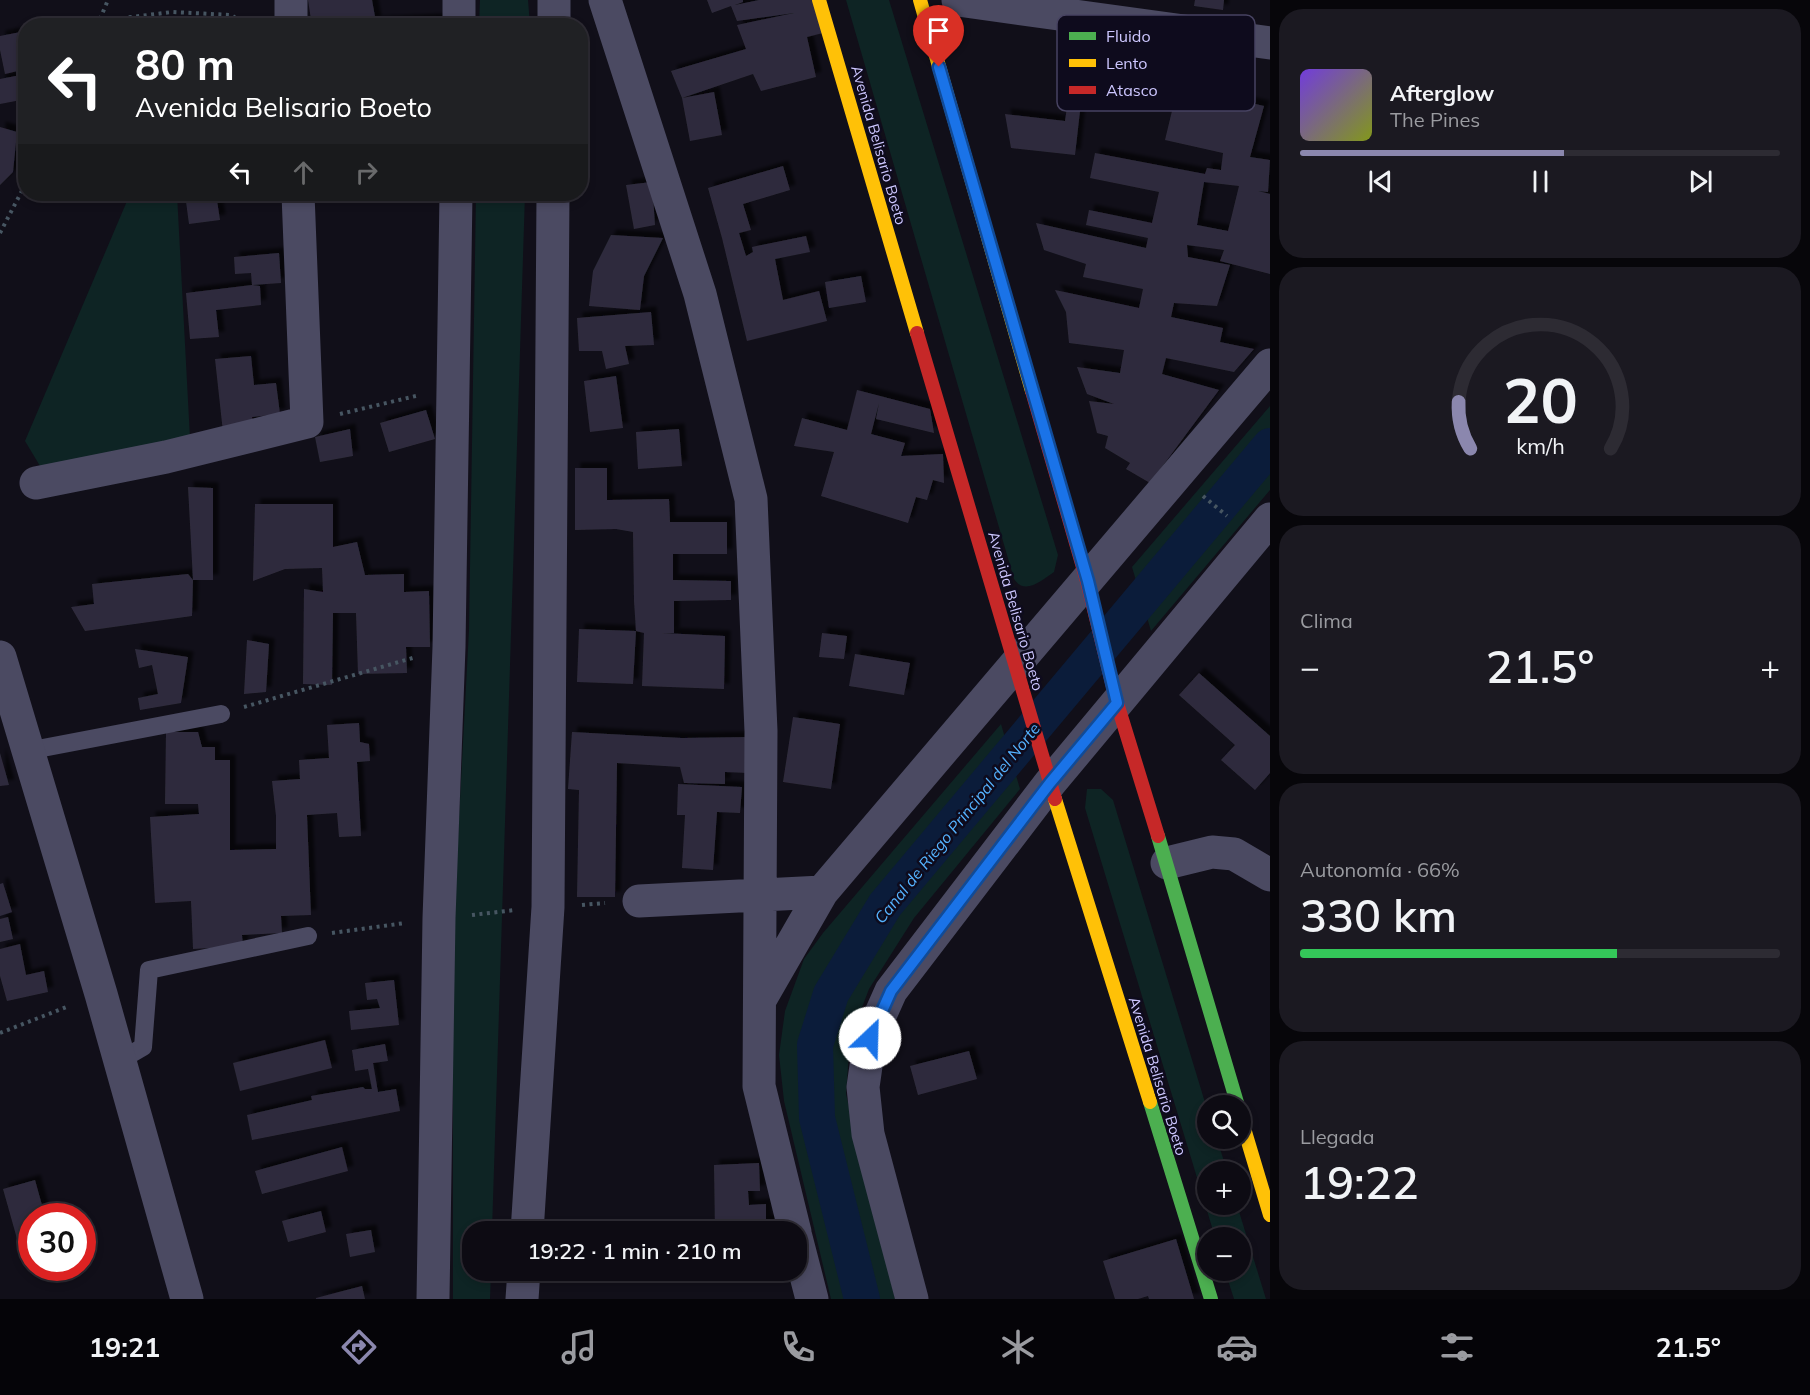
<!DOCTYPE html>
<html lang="es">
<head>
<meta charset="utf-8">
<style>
	:root { --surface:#0d0b13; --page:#1b1921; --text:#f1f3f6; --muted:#9a9ba0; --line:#2d2b33; --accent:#8b87ae }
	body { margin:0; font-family:Mulish,sans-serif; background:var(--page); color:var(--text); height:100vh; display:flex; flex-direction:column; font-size:22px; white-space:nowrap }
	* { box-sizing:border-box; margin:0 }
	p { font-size:20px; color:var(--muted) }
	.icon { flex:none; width:33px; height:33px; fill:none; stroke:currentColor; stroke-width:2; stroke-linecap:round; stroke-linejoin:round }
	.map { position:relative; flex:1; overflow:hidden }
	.side { display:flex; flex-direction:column; gap:9px; padding:9px; background:#07060a; width:540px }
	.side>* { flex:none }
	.top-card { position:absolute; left:18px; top:18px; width:570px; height:183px; border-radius:24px; box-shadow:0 3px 9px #0003,0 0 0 2px var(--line); background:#202124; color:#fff; overflow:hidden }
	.fabs { position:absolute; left:1197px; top:1095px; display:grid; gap:12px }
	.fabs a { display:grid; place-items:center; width:54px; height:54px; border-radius:50%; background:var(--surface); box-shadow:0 3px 9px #0003,0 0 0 2px var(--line); font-size:30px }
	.speed { position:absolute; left:18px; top:1203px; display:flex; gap:12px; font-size:30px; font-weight:700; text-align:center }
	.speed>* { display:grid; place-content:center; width:78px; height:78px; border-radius:50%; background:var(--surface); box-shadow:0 3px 9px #0003,0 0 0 2px var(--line); line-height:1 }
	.speed .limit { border:9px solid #d22; background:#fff; color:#111 }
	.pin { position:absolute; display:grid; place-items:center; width:51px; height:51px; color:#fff; margin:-62px -26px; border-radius:50% 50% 50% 0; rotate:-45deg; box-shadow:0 0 6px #0007 }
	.pin .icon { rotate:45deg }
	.me { position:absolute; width:66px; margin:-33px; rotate:24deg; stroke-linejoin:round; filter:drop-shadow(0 0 4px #0008) }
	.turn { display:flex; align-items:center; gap:21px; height:126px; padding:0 18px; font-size:27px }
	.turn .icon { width:78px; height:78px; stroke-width:2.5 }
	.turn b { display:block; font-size:42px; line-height:51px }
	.lanes { display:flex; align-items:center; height:57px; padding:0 18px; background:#0003; justify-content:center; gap:30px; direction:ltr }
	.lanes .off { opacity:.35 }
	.big { font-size:45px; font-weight:600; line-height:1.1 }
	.side .widget { flex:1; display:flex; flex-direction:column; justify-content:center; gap:9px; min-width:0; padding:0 21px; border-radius:24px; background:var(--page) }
	.side .dial { align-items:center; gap:0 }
	.dial svg { height:156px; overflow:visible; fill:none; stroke:var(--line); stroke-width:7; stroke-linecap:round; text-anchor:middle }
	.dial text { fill:var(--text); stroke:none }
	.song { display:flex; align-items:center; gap:18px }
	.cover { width:72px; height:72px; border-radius:9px; background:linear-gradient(135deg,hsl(260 70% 55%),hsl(70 70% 35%)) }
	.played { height:6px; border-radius:3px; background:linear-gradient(90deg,var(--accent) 55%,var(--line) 55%) }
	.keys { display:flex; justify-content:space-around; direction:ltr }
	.heat { display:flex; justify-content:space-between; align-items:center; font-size:33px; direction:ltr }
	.charge { height:9px; border-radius:4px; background:linear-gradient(90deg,#34c759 66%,var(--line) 0) }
	.trip { position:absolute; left:462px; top:1221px; width:345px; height:60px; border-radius:24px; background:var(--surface); box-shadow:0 3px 9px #0003,0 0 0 2px var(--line); font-weight:600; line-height:60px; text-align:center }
	.menu { display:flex; height:96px; justify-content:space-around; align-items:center; background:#050408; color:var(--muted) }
	.menu .icon { width:42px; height:42px }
	.menu .on { color:var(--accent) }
	.menu b { font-size:27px; color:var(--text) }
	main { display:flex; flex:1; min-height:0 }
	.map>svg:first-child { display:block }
	.green { fill:#0e2424 }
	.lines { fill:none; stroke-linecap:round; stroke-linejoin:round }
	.canal { stroke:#0b1c3a; stroke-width:36 }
	.building { fill:#2f2c3c; fill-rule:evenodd; filter:url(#shadow) }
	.path { stroke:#475662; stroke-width:4; stroke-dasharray:3 4.5; stroke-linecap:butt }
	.lane { stroke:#4b4a62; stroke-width:18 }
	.street { stroke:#4b4a62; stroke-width:33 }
	.fast { stroke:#4caf50; stroke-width:14 }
	.slow { stroke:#ffc107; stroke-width:14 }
	.jam { stroke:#c62828; stroke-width:14 }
	.route-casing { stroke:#114b97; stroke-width:15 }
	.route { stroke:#1a73e8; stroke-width:10 }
	.labels { text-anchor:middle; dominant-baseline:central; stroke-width:5; stroke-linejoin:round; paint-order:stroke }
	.street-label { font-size:15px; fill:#cdc7ff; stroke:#0e0b1d }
	.water-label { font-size:16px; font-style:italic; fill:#55b3ff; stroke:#0e0b1d }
	.key { fill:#0e0b1d; stroke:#474361; stroke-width:1.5 }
	.key-label { font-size:16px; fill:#cdc7ff }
</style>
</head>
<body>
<main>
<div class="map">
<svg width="1270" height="1299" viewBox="0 0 1270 1299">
	<defs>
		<filter id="shadow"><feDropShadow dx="5.5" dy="-5.5" stdDeviation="1.5" flood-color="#0009"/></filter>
	</defs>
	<rect width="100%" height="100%" fill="#110f19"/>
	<path class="green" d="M 480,0 L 528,0 L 530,25 L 479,25 Z
		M 846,0 L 889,0 L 1058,555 L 1054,572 C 1042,580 1025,596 1014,579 Z
		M 130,194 L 177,194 L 190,438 L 40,466 L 25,441 Z
		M 476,194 L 525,194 L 492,1231 L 472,1232 L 472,1270 L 491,1271 L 490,1299 L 453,1299 L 453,932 L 469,630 Z
		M 1270,406 L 1270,490 L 1151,631 L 1132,567 Z
		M 1001,724 L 1020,789 L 914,918 L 869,989 L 850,1039 L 846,1094 L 895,1299 L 831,1299 L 784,1101 L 779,1055 L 785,1011 L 804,959 L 823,933 Z
		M 1087,789 L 1101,789 L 1113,800 L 1207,1109 L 1208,1138 L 1217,1139 L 1227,1171 L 1208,1172 L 1208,1204 L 1237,1205 L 1266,1299 L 1234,1299 L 1225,1271 L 1240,1270 L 1240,1238 L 1215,1237 L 1085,808 Z"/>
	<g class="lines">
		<path class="canal" d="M 862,1299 L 817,1118 L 815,1045 L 831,994 L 885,905 L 1270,446"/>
	</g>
	<path class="building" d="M 308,0 L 372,0 L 376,22 L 359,26 L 312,26 Z
		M 707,0 L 743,0 L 743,2 L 735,5 L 759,0 L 815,0 L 823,33 L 807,37 L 816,77 L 761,91 L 753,74 L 682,98 L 671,71 L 746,49 L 737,25 L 794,13 L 737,21 L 731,6 L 712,13 Z
		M 1195,0 L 1224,0 L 1223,10 L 1194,6 Z
		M 440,19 L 441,26 L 377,26 L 376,22 Z
		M 26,31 L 26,69 L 5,74 L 0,50 L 0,36 Z
		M 26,74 L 26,99 L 0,104 L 0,79 Z
		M 1178,86 L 1264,106 L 1250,157 L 1270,160 L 1268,192 L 1258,191 L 1270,194 L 1270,274 L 1220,261 L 1224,250 L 1187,245 L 1188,257 L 1230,265 L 1217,306 L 1174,303 L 1171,317 L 1223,328 L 1220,342 L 1254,349 L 1234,372 L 1166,358 L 1162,374 L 1219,390 L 1150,483 L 1126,469 L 1130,463 L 1105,448 L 1108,436 L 1097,433 L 1089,401 L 1114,404 L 1087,394 L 1077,367 L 1120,373 L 1124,350 L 1069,343 L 1066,312 L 1055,290 L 1139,308 L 1143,289 L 1083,277 L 1086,264 L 1044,250 L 1036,223 L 1146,248 L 1148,238 L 1086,225 L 1089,210 L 1152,223 L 1159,192 L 1090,178 L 1095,153 L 1205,174 L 1207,168 L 1221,170 L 1223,153 L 1165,140 ZM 1204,182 L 1239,186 L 1228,231 L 1197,225 Z
		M 714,92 L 722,135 L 690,141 L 682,98 Z
		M 1068,100 L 1081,102 L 1075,155 L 1011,148 L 1005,114 L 1065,121 Z
		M 0,127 L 17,132 L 13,172 L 0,185 Z
		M 783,166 L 790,190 L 743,204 L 751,230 L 739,233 L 746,256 L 753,252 L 752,247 L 806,236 L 810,252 L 775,259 L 783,300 L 819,291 L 827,321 L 747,341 L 722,238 L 708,188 Z
		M 652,182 L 655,225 L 634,229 L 626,185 Z
		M 185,194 L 216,194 L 220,220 L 189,224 Z
		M 611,235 L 663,238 L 644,276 L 640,310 L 589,306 L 593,271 Z
		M 279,253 L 281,283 L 252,285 L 251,273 L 235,274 L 234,257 Z
		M 861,276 L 866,302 L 829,308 L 825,282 Z
		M 252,285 L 260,286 L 261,305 L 216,310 L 219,337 L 190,339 L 186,293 Z
		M 651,312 L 654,345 L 625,346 L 629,364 L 606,369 L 602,351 L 579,351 L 577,318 Z
		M 251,356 L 254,385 L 276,383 L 280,414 L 252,417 L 254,429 L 223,432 L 215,359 Z
		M 616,376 L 623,428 L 590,432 L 584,381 Z
		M 857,390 L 930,409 L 934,433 L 876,419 L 879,403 L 871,434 L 905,443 L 901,456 L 943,454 L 944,483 L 933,480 L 927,500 L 916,497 L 908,523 L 821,496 L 834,452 L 794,446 L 802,418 L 847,430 Z
		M 426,410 L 435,439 L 389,452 L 380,423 Z
		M 350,429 L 353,456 L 320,462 L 315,437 Z
		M 679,429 L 682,466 L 638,469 L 636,432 Z
		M 575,468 L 607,468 L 607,500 L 669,499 L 670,522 L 727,522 L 727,554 L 673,554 L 673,580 L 731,581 L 731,600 L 674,601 L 674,633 L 662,633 L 725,636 L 724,689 L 642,686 L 644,633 L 636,631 L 634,601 L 633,532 L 616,529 L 575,530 Z
		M 188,487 L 213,488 L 213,580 L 193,580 Z
		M 255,504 L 333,504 L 333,547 L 357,542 L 365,575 L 404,574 L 404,592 L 429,591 L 430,647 L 406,647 L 407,673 L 358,674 L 356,613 L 333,613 L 332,685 L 303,684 L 304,589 L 323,592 L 322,568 L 285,569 L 253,581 Z
		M 188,574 L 193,580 L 192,616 L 85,631 L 71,607 L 94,604 L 92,584 Z
		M 579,629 L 636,631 L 633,684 L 577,682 Z
		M 822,633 L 847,636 L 844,659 L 819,657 Z
		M 247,640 L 269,644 L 266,692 L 244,694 Z
		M 135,649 L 188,657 L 181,703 L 140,710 L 138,698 L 158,694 L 152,665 L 139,668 Z
		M 855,654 L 910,663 L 904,695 L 849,686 Z
		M 1199,673 L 1270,736 L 1270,773 L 1255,790 L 1221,760 L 1235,745 L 1179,695 Z
		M 793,717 L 840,724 L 831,789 L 783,782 Z
		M 359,723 L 360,742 L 369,744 L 370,761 L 357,762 L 361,836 L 339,837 L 337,813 L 307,815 L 311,915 L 281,916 L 282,933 L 242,935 L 243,946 L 193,949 L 191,901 L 155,903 L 150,817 L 199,814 L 198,804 L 165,804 L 166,732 L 198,732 L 202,747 L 215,747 L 215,760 L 230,760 L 230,850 L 276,849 L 276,816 L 272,781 L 300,779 L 299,760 L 329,758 L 327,725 Z
		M 572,732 L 682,738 L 749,737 L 748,773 L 725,772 L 725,784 L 684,783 L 680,767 L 617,763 L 615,897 L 577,897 L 579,790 L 568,789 Z
		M 0,753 L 9,785 L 0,786 Z
		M 678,784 L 742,787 L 740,813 L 717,812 L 713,870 L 682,868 L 685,815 L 677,815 Z
		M 3,883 L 12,912 L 0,916 L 0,884 Z
		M 8,917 L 13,939 L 0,942 L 0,919 Z
		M 20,944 L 26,975 L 44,971 L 48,992 L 7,1001 L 0,976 L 0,949 Z
		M 394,980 L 399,1025 L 351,1030 L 349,1011 L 380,1008 L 377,999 L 367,1000 L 365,983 Z
		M 325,1040 L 332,1068 L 240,1091 L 233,1063 Z
		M 385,1044 L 388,1061 L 373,1063 L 378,1092 L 396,1089 L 400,1111 L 252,1140 L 247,1115 L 312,1100 L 311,1096 L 363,1087 L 365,1089 L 372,1089 L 368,1069 L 355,1071 L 352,1050 Z
		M 969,1051 L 977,1079 L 918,1095 L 910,1066 Z
		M 342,1147 L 348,1171 L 262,1194 L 255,1171 Z
		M 759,1163 L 760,1191 L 748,1191 L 749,1205 L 766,1204 L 766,1220 L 773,1220 L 774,1232 L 715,1232 L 714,1165 Z
		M 35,1180 L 45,1216 L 32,1216 L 32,1266 L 25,1267 L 3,1189 Z
		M 321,1211 L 326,1232 L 288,1242 L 282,1221 Z
		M 371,1230 L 375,1252 L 350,1257 L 346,1234 Z
		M 1176,1239 L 1194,1299 L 1149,1299 L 1148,1296 L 1138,1299 L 1115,1299 L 1103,1261 Z
		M 362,1286 L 365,1299 L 316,1299 L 316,1298 Z"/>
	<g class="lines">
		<path class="path" d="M 99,21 L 172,12 L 231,15 L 248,26
			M 97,26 L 108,0
			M 0,233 L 26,183
			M 340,414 L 420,395
			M 1203,496 L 1227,516
			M 244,707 L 416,657
			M 582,905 L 605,903
			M 472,915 L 515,910
			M 332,933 L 405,923
			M 0,1033 L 69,1006"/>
		<path class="lane" d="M 27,751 L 221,714
			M 119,1061 L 143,1047 L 149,970 L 308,936"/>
		<path class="street" d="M 291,0 L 291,26
			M 605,0 L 700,294 L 751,499 L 761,731 L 759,1086 L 795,1232
			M 958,0 L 1270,43
			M 459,26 L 459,0
			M 554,26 L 554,0
			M 36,483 L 166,457 L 307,422 L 298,194
			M 0,657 L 101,994 L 187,1299
			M 1167,863 L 1212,852 L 1234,854 L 1270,875
			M 639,901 L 822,892
			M 761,998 L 822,892 L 1270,365
			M 527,1232 L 548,907 L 553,194
			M 796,1237 L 812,1299
			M 433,1299 L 439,918 L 449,647 L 456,194
			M 522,1299 L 524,1270
			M 912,1299 L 868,1134 L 863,1087 L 870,1038 L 891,991 L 1050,783 L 1270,519"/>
		<path class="fast" d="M 1158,836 L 1238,1106
			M 1150,1102 L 1211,1299"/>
		<path class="slow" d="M 819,0 L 917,333
			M 920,0 L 1032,391
			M 1055,799 L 1150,1102
			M 1240,1115 L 1270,1215"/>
		<path class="jam" d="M 917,333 L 1055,799
			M 1032,391 L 1087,581 L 1117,703 L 1158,836"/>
	</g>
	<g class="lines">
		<defs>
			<path id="route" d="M 870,1038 L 891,991 L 1050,783 L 1117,703 L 1088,581 L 939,67"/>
		</defs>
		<use href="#route" class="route-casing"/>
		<use href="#route" class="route"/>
	</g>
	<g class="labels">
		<g class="street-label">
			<text transform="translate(879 145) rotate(74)">Avenida Belisario Boeto</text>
			<text transform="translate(1016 611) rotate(74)">Avenida Belisario Boeto</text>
			<text transform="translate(1158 1076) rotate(73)">Avenida Belisario Boeto</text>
		</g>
		<g class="water-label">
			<text transform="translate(957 823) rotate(-51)">Canal de Riego Principal del Norte</text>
		</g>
	</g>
	<rect x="1057" y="15" width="198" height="96" rx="9" class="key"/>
	<rect x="1069" y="32" width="27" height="8" fill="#4caf50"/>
	<rect x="1069" y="59" width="27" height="8" fill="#ffc107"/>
	<rect x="1069" y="86" width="27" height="8" fill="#c62828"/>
	<g class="key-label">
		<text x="1106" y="42">Fluido</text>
		<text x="1106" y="69">Lento</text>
		<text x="1106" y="96">Atasco</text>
	</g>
</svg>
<div class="fabs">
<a><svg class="icon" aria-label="search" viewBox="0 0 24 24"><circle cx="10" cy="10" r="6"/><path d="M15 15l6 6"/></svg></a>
<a>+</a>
<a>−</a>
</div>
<div class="speed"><div class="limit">30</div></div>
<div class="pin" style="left:939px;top:67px;background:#d93025"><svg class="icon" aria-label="arrive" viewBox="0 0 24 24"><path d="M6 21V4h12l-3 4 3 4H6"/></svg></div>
<svg class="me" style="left:870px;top:1038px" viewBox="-20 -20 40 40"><circle r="19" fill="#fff"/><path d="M0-13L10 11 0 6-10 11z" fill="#1a73e8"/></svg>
<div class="trip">19:22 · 1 min · 210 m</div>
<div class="top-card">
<div class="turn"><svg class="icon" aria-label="left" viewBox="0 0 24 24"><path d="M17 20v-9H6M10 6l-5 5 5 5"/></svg><div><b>80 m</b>Avenida Belisario Boeto</div></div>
<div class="lanes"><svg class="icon" aria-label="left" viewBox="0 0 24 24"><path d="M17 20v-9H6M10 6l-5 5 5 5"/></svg><svg class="icon off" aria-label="ahead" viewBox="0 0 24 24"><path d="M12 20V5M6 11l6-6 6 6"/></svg><svg class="icon off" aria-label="right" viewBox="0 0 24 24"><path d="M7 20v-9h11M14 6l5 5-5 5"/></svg></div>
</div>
</div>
<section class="side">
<div class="widget">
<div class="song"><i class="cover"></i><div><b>Afterglow</b><p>The Pines</p></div></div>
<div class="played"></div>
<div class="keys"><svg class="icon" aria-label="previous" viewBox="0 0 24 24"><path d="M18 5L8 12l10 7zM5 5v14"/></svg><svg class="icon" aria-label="pause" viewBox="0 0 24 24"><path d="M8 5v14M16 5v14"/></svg><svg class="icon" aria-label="next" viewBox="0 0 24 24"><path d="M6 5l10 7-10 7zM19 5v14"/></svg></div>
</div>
<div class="widget dial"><svg viewBox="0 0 100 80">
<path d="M14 69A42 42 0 1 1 86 69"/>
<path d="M14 69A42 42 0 0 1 8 45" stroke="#8b87ae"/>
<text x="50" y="56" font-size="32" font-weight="700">20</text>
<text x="50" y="72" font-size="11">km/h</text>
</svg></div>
<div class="widget"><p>Clima</p>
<div class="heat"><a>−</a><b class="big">21.5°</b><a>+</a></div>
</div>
<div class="widget"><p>Autonomía · 66%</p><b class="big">330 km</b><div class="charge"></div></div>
<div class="widget"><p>Llegada</p><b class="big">19:22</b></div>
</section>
</main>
<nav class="menu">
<b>19:21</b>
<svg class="icon on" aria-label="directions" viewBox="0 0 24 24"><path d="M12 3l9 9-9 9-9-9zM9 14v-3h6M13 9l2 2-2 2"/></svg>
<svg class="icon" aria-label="music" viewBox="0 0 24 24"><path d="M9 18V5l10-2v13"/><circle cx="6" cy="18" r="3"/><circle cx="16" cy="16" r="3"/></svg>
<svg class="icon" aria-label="phone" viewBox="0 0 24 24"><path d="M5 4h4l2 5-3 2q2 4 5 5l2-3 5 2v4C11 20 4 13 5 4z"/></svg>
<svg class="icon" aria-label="climate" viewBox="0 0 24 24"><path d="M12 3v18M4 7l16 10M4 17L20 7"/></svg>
<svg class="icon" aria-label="car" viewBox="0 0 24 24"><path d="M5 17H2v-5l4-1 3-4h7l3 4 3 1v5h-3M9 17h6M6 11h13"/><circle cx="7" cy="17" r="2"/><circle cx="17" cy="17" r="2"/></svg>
<svg class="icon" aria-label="filters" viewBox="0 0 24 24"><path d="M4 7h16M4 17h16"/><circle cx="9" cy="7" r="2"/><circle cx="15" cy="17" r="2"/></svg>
<b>21.5°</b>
</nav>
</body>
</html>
